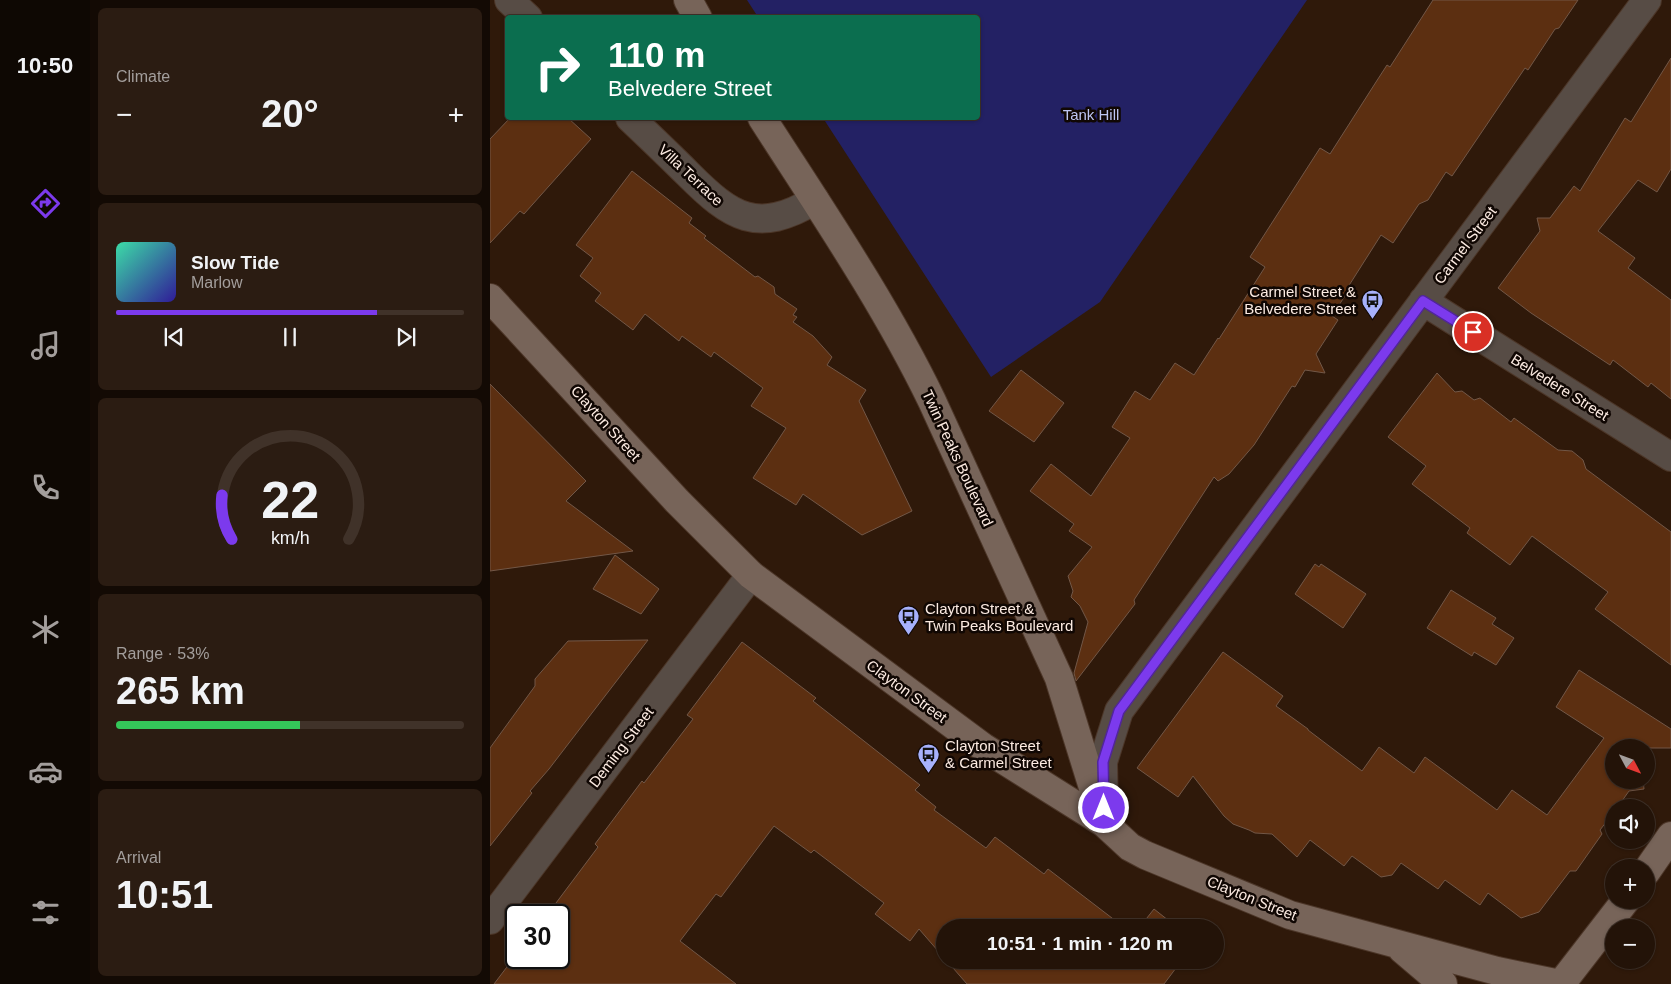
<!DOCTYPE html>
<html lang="en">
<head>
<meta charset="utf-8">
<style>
	:root { --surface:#231308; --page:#2b1c12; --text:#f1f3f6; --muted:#a39e9c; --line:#403229; --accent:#7c3aed }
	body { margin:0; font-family:Arial,sans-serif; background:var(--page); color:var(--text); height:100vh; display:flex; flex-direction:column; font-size:19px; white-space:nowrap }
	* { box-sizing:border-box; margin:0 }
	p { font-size:16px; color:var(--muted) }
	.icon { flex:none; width:28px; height:28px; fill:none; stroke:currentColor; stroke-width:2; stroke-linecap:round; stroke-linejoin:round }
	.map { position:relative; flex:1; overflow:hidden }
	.sheet { display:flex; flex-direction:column; gap:8px; padding:8px; background:#130a04; width:400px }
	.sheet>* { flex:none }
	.top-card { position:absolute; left:15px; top:15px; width:475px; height:105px; border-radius:5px; box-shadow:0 1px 4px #0004,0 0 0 1px var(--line); background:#0b6e4f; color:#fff; overflow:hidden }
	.needle { width:32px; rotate:131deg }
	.controls { position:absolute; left:1115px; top:739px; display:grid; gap:10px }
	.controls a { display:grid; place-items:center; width:50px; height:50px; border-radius:50%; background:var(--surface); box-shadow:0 1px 4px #0004,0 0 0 1px var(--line); font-size:25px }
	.speed { position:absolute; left:15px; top:904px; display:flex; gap:10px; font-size:25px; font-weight:700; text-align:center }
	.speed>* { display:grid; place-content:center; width:65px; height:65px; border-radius:50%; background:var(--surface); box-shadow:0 1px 4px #0004,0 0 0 1px var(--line); line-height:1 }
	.speed .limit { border:2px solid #111; border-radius:8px; background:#fff; color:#111 }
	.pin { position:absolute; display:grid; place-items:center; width:42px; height:42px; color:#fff; margin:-21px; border:2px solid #fff; border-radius:50%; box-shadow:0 1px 5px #0007 }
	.me { position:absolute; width:55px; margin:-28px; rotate:0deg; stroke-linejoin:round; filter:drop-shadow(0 0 4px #0008) }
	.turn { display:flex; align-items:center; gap:18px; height:105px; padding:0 20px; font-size:22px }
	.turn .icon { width:65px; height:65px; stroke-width:2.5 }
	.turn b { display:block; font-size:35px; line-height:42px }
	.big { font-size:38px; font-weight:800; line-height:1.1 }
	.sheet .widget { flex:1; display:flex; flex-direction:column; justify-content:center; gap:8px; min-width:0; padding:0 18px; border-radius:8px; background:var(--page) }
	.sheet .dial { align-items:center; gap:0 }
	.dial svg { height:130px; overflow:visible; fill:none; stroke:var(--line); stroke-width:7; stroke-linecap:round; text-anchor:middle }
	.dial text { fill:var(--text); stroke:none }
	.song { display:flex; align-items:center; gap:15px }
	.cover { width:60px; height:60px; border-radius:8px; background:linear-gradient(135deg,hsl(160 70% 55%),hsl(250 70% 35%)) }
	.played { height:5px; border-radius:2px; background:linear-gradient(90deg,var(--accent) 75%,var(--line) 75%) }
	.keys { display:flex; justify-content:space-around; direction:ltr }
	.heat { display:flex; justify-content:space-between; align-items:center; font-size:28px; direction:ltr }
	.charge { height:8px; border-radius:4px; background:linear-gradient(90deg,#34c759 53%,var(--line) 0) }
	.trip { position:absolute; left:446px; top:919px; width:288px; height:50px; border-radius:25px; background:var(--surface); box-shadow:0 1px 4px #0004,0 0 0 1px var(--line); font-weight:800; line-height:50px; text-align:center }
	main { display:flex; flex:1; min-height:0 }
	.dock { display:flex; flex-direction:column; width:90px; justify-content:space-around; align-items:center; background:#0e0803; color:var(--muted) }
	.dock .icon { width:35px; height:35px }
	.dock .on { color:var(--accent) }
	.dock b { font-size:22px; color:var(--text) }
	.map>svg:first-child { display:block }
	.green { fill:#232164 }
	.building { fill:#5c2f11; stroke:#725747 }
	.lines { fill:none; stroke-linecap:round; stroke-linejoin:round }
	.minor-casing { stroke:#4c3628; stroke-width:30 }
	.secondary-casing { stroke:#4c3628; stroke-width:30 }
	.minor { stroke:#574c45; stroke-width:28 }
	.secondary { stroke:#776459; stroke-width:28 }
	.route-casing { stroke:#51269a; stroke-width:12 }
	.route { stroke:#7c3aed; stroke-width:9 }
	.labels { text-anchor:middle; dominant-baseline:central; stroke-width:5; stroke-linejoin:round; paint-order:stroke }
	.park-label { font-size:15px; fill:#bec5f2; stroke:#100703 }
	.street-label { font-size:15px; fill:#fcebe2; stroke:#100703 }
	.poi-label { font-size:15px; fill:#fcebe2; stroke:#100703; text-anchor:start }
</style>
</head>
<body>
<main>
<nav class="dock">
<b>10:50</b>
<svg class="icon on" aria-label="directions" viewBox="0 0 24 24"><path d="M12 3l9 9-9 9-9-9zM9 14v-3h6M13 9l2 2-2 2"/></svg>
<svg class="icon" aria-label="music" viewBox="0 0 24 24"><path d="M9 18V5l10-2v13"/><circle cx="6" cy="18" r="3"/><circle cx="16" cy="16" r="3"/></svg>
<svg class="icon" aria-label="phone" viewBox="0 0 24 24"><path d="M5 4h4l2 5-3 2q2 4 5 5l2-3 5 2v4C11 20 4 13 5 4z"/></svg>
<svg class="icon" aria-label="climate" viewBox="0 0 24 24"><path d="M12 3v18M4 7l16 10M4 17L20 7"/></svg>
<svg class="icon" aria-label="car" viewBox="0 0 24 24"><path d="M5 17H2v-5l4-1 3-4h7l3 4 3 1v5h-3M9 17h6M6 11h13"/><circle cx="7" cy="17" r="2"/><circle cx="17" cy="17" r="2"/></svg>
<svg class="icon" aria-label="filters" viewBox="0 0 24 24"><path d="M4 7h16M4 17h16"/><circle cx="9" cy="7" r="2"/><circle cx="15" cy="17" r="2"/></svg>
</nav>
<section class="sheet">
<div class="widget"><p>Climate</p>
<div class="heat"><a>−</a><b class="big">20°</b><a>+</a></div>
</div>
<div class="widget">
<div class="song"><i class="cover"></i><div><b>Slow Tide</b><p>Marlow</p></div></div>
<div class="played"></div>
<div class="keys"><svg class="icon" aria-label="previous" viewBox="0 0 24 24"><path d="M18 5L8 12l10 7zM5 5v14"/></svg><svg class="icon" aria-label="pause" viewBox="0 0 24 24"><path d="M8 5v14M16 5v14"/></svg><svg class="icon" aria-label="next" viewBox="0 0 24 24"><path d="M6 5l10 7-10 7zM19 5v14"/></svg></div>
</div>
<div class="widget dial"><svg viewBox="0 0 100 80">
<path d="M14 69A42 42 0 1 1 86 69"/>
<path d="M14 69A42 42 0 0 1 8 42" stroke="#7c3aed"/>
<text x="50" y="56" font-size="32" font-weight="700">22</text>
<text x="50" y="72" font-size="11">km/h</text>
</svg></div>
<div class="widget"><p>Range · 53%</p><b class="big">265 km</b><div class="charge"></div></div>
<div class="widget"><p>Arrival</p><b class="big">10:51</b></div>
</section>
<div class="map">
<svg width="1181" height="984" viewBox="0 0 1181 984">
	<rect width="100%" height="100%" fill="#2f190a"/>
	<path class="green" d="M 257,0 L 817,0 L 610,302 L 501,377 L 333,118 L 488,118 L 488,18 L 268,17 Z"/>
	<path class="building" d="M 943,0 L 1088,0 L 1069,28 L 1065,29 L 1038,70 L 1035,68 L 962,176 L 956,172 L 938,200 L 929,204 L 903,243 L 891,235 L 858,287 L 860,288 L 842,316 L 848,320 L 826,354 L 835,373 L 815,370 L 805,387 L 802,386 L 764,445 L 739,474 L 728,481 L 724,477 L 644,600 L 645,604 L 586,681 L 584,673 L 598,622 L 590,606 L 581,597 L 583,591 L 578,576 L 602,547 L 579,531 L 584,524 L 540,491 L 561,464 L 601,496 L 640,438 L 622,427 L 645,391 L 660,400 L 685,363 L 704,375 L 728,338 L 729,339 L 775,267 L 760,257 L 830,148 L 840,154 L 886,82 L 897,65 L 900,67 Z
		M 1181,58 L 1181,169 L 1167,192 L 1148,180 L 1108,231 L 1145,258 L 1138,268 L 1181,300 L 1181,399 L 1161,383 L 1158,387 L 1123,360 L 1120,365 L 1041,313 L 1008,288 L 1050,231 L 1047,218 L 1060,218 L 1084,186 L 1090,191 L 1135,118 L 1141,122 Z
		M 20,118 L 78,118 L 101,139 L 34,214 L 30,211 L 0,243 L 0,139 Z
		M 142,171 L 202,218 L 199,223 L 216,236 L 214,238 L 265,277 L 268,276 L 284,287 L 285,294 L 307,309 L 303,315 L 307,317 L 303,322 L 323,336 L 342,357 L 337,365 L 376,390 L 369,401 L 422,511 L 372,535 L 313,494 L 306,505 L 263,478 L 296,428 L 261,406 L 273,388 L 224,352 L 221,357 L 192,336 L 189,341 L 155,314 L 143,330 L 105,301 L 111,293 L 90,276 L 103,258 L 86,245 Z
		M 531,370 L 574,403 L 544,442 L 499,411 Z
		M 947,373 L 965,392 L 972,391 L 984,400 L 990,398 L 1021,422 L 1024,418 L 1068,450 L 1082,451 L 1093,460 L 1096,469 L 1181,532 L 1181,665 L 1105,609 L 1118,592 L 1042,536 L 1020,565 L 977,533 L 980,528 L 922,484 L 936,466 L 898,437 Z
		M 0,384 L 96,481 L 76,501 L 143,551 L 0,571 Z
		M 125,555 L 169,589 L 151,614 L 103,589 Z
		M 825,564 L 829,567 L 831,564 L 876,594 L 853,628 L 805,594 Z
		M 961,590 L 1006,618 L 1002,624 L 1024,638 L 1006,665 L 984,652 L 982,656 L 937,628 Z
		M 158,640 L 59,769 L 40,791 L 42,793 L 0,846 L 0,748 L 45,686 L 45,679 L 78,641 Z
		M 252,642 L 326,698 L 323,701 L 430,785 L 425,790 L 446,807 L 444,810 L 496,848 L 505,837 L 554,874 L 558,869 L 635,928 L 455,928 L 455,959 L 429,929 L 420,941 L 385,914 L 394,903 L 324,850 L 321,853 L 284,826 L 231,897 L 226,894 L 190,941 L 246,984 L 4,984 L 26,955 L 26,958 L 69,958 L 69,915 L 57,915 L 108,847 L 105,844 L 152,781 L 154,783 L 203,719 L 197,715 Z
		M 733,652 L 793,696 L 786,706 L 818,729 L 818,730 L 872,771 L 889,747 L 924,773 L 935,757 L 1007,810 L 1022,790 L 1057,815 L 1114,738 L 1066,707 L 1089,670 L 1181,729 L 1181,748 L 1124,748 L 1124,780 L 1153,780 L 1154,789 L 1139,791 L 1127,808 L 1124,808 L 1124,812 L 1110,830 L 1112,834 L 1086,871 L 1080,871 L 1049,912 L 1031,918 L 998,893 L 990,905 L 955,880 L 948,889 L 911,863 L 902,875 L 891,877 L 862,856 L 854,866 L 820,840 L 807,857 L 782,834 L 765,833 L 759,830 L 743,824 L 734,816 L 703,776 L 688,797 L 647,768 Z
		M 664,909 L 688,928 L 649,928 Z
		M 456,960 L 692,960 L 674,984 L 477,984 Z"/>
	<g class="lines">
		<defs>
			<path id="minor" d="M 19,0 L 38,18
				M 140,118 C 159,136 179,155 198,174 C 241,217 267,235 325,200
				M 933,301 L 1181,457
				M 614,812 L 613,762 L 629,711 L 1157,0
				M 0,920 L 261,575"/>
			<path id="secondary" d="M 198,0 L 208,18
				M 272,118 C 331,210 394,302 442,401 L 569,678 L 614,823
				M 0,298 L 187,501 L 261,575 L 493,747 L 614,823 L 640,847 L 655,855 L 800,915 L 1007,971 L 1070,984
				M 1156,872 L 1181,836
				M 912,949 L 953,984
				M 1071,984 L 1136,900"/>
		</defs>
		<use href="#minor" class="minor-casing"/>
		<use href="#secondary" class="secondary-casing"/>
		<use href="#minor" class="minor"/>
		<use href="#secondary" class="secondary"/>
	</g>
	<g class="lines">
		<defs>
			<path id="route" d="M 614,808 L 613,762 L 629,711 L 933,301 L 983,332"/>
		</defs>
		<use href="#route" class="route-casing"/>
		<use href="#route" class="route"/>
	</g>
	<defs>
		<symbol id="bus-pin" viewBox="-11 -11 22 30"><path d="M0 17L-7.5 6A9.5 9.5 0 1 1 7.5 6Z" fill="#a7b1fc" stroke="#100703"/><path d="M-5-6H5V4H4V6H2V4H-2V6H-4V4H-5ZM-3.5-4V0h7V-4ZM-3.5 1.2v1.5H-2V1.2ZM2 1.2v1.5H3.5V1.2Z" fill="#111"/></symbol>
	</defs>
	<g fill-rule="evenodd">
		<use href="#bus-pin" x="870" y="288" width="25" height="34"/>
		<use href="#bus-pin" x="406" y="604" width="25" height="34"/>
		<use href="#bus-pin" x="426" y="742" width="25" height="34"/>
	</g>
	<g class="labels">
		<g class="park-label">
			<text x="601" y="114">Tank Hill</text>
		</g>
		<g class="street-label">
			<text transform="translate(201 175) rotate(43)">Villa Terrace</text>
			<text transform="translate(975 245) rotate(-53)">Carmel Street</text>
			<text transform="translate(1070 387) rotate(32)">Belvedere Street</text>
			<text transform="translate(116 423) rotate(48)">Clayton Street</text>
			<text transform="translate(468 458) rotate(65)">Twin Peaks Boulevard</text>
			<text transform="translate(417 691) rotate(36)">Clayton Street</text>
			<text transform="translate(131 747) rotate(-53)">Deming Street</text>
			<text transform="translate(762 898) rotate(22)">Clayton Street</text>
		</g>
		<g class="poi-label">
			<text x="866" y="291" text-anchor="end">Carmel Street &amp;<tspan x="866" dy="17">Belvedere Street</tspan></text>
			<text x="435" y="608">Clayton Street &amp;<tspan x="435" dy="17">Twin Peaks Boulevard</tspan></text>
			<text x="455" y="745">Clayton Street<tspan x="455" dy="17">&amp; Carmel Street</tspan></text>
		</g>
	</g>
</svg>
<div class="controls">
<a><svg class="needle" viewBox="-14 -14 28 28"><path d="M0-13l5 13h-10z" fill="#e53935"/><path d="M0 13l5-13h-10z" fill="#a39e9c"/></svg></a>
<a><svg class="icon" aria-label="sound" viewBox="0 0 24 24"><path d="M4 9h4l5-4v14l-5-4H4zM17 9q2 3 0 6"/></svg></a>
<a>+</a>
<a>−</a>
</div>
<div class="speed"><div class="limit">30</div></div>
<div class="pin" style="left:983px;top:332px;background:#d93025"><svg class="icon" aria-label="arrive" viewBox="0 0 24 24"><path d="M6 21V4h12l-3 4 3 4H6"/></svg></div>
<svg class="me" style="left:614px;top:808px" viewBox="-20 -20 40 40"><circle r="17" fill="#7c3aed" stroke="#fff" stroke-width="3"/><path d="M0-11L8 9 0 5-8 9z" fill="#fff"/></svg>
<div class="trip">10:51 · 1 min · 120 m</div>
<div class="top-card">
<div class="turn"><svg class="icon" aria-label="right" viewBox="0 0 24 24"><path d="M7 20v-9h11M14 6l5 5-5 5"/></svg><div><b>110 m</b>Belvedere Street</div></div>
</div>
</div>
</main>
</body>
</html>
